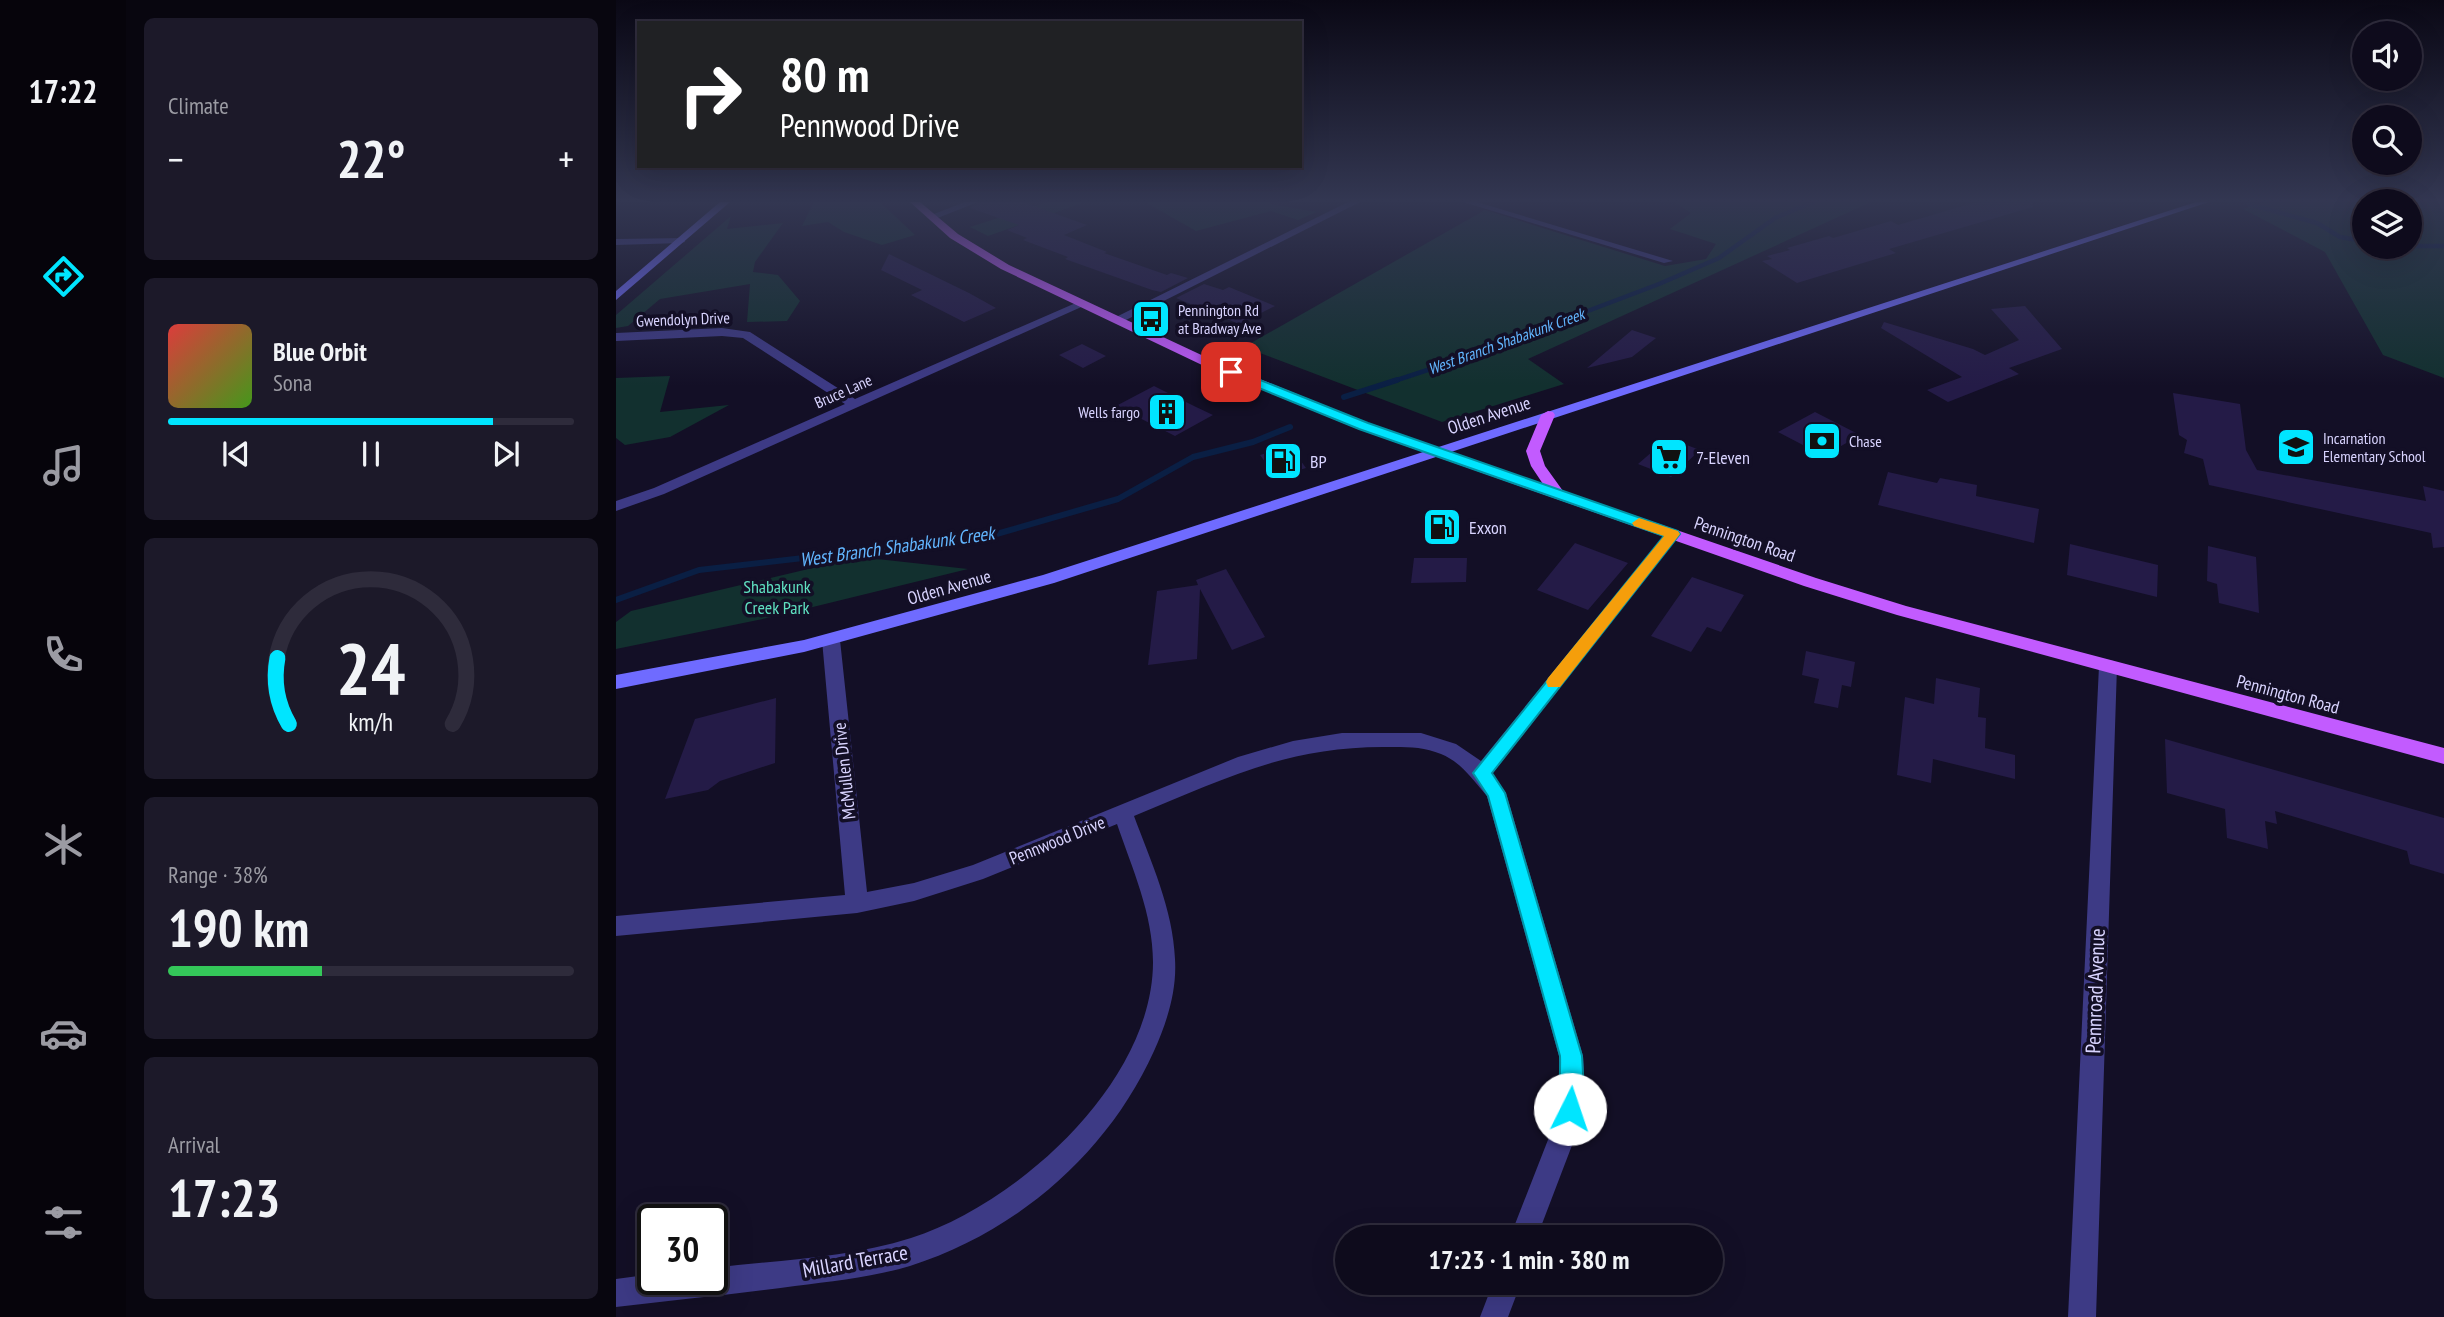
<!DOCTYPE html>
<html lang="en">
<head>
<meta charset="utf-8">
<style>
	:root { --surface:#0e0b1c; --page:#1c1929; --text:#f1f3f6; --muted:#9b9ba3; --line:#2e2b3b; --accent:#00e5ff }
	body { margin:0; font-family:"PT Sans Narrow",sans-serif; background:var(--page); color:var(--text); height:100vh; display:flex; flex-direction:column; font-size:26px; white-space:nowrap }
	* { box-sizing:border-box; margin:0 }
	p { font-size:23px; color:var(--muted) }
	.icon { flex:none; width:38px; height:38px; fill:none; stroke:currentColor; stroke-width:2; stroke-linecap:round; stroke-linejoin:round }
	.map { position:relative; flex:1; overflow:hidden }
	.panel { display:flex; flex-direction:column; gap:18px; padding:18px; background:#08060f; width:490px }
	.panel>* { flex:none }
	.hud { position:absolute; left:21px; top:21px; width:665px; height:147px; border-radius:0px; box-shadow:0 7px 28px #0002,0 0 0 2px var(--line); background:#202124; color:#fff; overflow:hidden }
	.fabs { position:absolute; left:1736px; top:21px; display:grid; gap:14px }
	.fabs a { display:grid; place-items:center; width:70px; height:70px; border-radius:50%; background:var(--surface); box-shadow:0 7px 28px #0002,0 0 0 2px var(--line); font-size:35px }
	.speed { position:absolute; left:21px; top:1204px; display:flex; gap:14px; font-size:35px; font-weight:700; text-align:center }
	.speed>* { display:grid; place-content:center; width:91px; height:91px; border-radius:50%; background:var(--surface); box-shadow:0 7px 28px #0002,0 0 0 2px var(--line); line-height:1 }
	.speed .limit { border:4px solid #111; border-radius:10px; background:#fff; color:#111 }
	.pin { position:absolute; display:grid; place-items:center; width:60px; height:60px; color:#fff; margin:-30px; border-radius:14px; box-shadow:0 4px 10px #0006 }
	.me { position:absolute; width:77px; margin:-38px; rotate:4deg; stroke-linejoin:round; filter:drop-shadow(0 0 5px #0008) }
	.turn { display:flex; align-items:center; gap:24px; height:147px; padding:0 28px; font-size:32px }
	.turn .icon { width:91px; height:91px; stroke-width:2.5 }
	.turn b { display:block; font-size:49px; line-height:60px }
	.big { font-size:52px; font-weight:700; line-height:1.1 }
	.panel .card { flex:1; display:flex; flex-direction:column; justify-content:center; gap:10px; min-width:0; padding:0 24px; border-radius:10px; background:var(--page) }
	.panel .dial { align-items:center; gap:0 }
	.dial svg { height:182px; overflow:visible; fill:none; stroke:var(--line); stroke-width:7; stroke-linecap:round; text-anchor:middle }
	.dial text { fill:var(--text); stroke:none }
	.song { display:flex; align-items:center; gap:21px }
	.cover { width:84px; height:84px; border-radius:10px; background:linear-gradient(135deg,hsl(0 70% 55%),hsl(100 70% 35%)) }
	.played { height:7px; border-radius:4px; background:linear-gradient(90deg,var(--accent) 80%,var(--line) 80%) }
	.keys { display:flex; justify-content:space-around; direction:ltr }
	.heat { display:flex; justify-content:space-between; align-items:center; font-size:38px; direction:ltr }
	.charge { height:10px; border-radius:5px; background:linear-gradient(90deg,#34c759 38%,var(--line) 0) }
	.trip { position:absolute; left:719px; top:1225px; width:388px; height:70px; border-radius:35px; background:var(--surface); box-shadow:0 7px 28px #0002,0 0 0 2px var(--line); font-weight:700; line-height:70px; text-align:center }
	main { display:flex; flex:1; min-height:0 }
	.menu { display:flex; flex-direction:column; width:126px; justify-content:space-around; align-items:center; background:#06040b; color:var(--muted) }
	.menu .icon { width:49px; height:49px }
	.menu .selected { color:var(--accent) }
	.menu b { font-size:32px; color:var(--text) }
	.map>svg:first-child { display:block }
	.green { fill:#12302f }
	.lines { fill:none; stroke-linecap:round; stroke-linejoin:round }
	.stream-far1 { stroke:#0a1f44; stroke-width:4.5 }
	.stream { stroke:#0a1f44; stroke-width:6 }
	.building { fill:#241b47 }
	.minor { fill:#3d3a85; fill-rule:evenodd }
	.secondary { fill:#6f6bff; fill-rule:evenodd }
	.primary { fill:#c25bff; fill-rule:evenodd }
	.route { fill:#00e5ff; stroke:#0095a6; stroke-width:2 }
	.slow { fill:#f59e0b }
	.labels { text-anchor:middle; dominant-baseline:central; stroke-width:7; stroke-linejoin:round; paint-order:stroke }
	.far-poi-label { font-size:16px; fill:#d9d4ff; stroke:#130f26; text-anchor:start }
	.far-street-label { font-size:16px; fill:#d9d4ff; stroke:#130f26 }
	.far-water-label { font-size:16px; font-style:italic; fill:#62b6ff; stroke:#130f26 }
	.street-label { font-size:18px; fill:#d9d4ff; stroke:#130f26 }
	.poi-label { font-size:18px; fill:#d9d4ff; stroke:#130f26; text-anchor:start }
	.park-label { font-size:18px; fill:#5fe0c0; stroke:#130f26 }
	.water-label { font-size:19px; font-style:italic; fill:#62b6ff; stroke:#130f26 }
	.near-street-label { font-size:21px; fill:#d9d4ff; stroke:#130f26 }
</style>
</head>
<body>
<main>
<nav class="menu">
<b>17:22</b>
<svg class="icon selected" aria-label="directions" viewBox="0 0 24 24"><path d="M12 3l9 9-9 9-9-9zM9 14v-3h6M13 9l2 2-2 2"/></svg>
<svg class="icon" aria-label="music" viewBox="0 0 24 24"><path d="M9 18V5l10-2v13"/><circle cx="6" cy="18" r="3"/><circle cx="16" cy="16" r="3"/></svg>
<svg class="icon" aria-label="phone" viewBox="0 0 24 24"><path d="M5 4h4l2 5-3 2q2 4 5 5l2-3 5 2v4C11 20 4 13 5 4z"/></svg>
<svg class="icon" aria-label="climate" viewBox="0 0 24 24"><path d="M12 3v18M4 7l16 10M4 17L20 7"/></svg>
<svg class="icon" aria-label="car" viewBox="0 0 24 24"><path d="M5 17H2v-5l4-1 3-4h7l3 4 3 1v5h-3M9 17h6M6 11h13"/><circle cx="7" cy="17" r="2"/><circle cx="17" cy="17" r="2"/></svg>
<svg class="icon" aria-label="filters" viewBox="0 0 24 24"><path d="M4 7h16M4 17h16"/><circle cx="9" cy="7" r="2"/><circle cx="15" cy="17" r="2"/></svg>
</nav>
<section class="panel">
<div class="card"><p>Climate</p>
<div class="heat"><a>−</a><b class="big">22°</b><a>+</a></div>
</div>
<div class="card">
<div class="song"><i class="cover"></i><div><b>Blue Orbit</b><p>Sona</p></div></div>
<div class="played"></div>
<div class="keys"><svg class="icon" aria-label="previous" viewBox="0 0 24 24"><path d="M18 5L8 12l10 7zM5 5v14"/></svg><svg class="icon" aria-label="pause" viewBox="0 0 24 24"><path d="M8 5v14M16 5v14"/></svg><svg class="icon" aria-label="next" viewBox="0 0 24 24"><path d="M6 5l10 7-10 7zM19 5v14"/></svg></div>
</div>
<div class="card dial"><svg viewBox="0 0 100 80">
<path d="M14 69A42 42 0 1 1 86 69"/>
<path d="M14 69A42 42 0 0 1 9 40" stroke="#00e5ff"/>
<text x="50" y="56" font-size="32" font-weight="700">24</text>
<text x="50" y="72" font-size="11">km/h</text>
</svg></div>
<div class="card"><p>Range · 38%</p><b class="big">190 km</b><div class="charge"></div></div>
<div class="card"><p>Arrival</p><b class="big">17:23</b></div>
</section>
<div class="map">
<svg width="1828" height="1317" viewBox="0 0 1828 1317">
	<rect width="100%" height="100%" fill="#130f26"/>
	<path class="green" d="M 198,202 L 264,202 L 299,235 L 266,245 L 228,232 L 212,222 L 186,226 Z
		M 431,202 L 469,202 L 372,236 L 354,227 Z
		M 529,202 L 653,202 L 654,204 L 701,212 L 682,220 L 655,211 L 580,231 Z
		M 1058,202 L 1255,202 L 912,359 L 948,384 L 826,422 L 628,347 L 869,210 L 1049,266 L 1090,259 L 1100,244 L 1054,229 L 1075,213 Z
		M 1649,202 L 1748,202 L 1748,247 L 1794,247 L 1794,202 L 1828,202 L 1828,378 L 1767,355 L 1709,252 L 1627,209 Z
		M 115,216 L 111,229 L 167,223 L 139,262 L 137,272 L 162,275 L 184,301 L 171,321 L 131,322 L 134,284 L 44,299 L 12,326 L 0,328 L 0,315 Z
		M 54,376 L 44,412 L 113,405 L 54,437 L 9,445 L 0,438 L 0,378 Z
		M 243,557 L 352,569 L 156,617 L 0,649 L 0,622 L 15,611 Z"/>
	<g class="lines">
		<path class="stream-far1" d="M 1633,204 L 1701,223 L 1724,237 L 1748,241
			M 1794,246 L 1828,246
			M 775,382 L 845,359 L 1043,284 L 1103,258 L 1159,218 L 1197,202"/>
		<path class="stream" d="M 728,397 L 781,380
			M 0,600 L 83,570 L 370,537 L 502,499 L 577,457 L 637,442 L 674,427"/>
	</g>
	<path class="building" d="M 365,201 L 404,201 L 471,225 L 448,235 L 491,252 L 488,253 L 551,275 L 555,273 L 572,278 L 545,292 L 536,290 L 449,259 L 452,257 L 407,240 L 411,238 L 391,230 L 403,225 L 354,208 Z
		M 1364,201 L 1417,201 L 1417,207 L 1273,249 L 1280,253 L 1181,283 L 1146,261 L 1156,259 L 1151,256 L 1174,250 L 1171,248 L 1213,236 L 1217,238 L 1275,221 L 1282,225 Z
		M 273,254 L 353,293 L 380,308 L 348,322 L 295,295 L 306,290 L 265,270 Z
		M 588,284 L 607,290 L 613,287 L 659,306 L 623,324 L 560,298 Z
		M 1409,306 L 1446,349 L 1393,368 L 1403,374 L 1332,402 L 1311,390 L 1346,377 L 1265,328 L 1268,322 L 1357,349 L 1369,355 L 1403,340 L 1375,309 Z
		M 1016,330 L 1040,338 L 1016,357 L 971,368 Z
		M 466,344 L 490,356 L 467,368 L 443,355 Z
		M 538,386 L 578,406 L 597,415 L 559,436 L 500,406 Z
		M 1557,393 L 1624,404 L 1630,450 L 1641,470 L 1810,501 L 1807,486 L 1828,491 L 1828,547 L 1817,548 L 1815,533 L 1593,485 L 1587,459 L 1568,453 L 1571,440 L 1563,435 Z
		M 1199,412 L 1244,435 L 1208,456 L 1162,432 Z
		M 1052,438 L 1084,450 L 1055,477 L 1022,464 Z
		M 674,446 L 690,468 L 660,477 L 644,455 Z
		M 1272,472 L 1321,483 L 1324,478 L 1361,485 L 1360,496 L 1423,509 L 1418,543 L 1262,505 Z
		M 959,543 L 1012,563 L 972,610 L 921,590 Z
		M 1454,544 L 1542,565 L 1541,597 L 1451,575 Z
		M 1592,546 L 1640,557 L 1643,613 L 1603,603 L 1601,584 L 1591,581 Z
		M 798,558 L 851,558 L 850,582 L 795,583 Z
		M 610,569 L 649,637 L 616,650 L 584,589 L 581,659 L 532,665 L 541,591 L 582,585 L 580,580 Z
		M 1076,577 L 1128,595 L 1105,632 L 1091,627 L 1075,652 L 1035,636 Z
		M 1190,651 L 1239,662 L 1235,687 L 1226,685 L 1222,708 L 1198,703 L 1203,679 L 1186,675 Z
		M 1320,678 L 1364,688 L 1362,717 L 1370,718 L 1369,748 L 1399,755 L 1399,779 L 1317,759 L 1315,783 L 1281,775 L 1289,697 L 1318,704 Z
		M 160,698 L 159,763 L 104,781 L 92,790 L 49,799 L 79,719 Z
		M 1549,739 L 1828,818 L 1828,874 L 1794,864 L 1791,851 L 1659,811 L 1661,824 L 1649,821 L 1652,849 L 1611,838 L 1609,809 L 1551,793 Z"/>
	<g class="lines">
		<path class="minor" d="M 349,202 L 362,202 L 319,219 L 310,217 Z
			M 732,202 L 744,202 L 504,323 L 494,320 Z
			M 847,202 L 861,202 L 1057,261 L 1048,263 Z
			M 69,238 L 69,242 L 65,243 L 0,245 L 0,239 Z
			M 462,302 L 472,304 L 48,494 L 0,511 L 0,501 L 38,488 L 229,404 L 127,338 L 106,336 L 0,341 L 0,333 L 106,328 L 134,332 L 239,399 Z
			M 1057,529 L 1062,531 L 1065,534 L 1062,537 L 876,774 L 890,793 L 967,1056 L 969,1091 L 963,1127 L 921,1237 L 894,1237 L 937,1127 L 945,1091 L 943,1056 L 871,796 C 857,780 845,762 825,754 C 806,746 787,747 767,747 C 669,747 606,780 518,816 C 535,862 557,909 559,959 C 561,991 551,1022 538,1051 C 492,1153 401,1232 294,1266 C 257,1277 218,1281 179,1286 C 120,1294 60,1300 0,1307 L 0,1279 L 37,1274 L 37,1279 L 96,1279 L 96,1268 C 162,1260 232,1258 295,1238 C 402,1204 537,1082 537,962 C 537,914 516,868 501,824 L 367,879 L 298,901 L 241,913 L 0,936 L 0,916 L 229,895 L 206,640 L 209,636 L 215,634 L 224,640 L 251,892 L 298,883 L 357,865 L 622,757 L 677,741 L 726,733 L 805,733 L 840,744 L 865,761 L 1052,531 Z
			M 1492,660 L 1498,661 L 1501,666 L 1480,1317 L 1452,1317 L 1483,666 L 1486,661 Z
			M 877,1283 L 905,1283 L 892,1317 L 864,1317 Z"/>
		<path class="secondary" d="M 104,202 L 114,202 L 0,300 L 0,291 Z
			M 1580,202 L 1593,202 L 438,583 L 188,652 L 0,689 L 0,675 L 188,640 L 427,575 Z"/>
		<path class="primary" d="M 294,202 L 304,202 L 342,234 L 393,265 L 594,359 L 752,423 L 927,484 L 915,466 L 910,451 L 925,415 L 932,411 L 937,412 L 939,415 L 924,451 L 929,466 L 947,491 L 1200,578 L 1290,606 L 1828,748 L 1828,764 L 1281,615 L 1188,586 L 742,429 L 586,365 L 385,269 L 334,238 Z"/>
	</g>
	<linearGradient id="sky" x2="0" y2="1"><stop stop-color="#0a0815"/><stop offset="0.52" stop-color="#333752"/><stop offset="1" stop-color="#333752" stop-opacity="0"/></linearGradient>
	<rect width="1828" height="386" fill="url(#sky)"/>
	<path class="route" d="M 611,370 L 619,370 L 752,423 L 1062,531 L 1064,534 L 876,773 L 889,793 L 966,1056 L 968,1091 L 962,1117 L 954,1121 L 946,1117 C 941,1106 945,1071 944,1056 L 872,796 L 857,773 L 1048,536 L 743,429 L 611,375 Z"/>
	<path class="slow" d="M 1023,518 L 1062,531 L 1064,534 L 944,687 L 932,687 L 930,682 L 932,678 L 1048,536 L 1018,526 L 1016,523 Z"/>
	<defs>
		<symbol id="bus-square" viewBox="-11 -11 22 22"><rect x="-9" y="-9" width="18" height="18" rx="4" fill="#00e5ff" stroke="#130f26"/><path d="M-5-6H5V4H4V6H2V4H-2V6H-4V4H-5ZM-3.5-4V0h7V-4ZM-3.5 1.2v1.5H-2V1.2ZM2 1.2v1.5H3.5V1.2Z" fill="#111"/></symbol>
		<symbol id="building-square" viewBox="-11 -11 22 22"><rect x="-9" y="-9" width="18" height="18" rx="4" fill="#00e5ff" stroke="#130f26"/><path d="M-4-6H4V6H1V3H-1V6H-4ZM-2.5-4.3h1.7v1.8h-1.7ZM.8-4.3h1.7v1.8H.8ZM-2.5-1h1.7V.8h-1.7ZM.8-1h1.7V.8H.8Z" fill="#111"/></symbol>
		<symbol id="bank-square" viewBox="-11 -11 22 22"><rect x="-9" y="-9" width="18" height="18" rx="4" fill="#00e5ff" stroke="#130f26"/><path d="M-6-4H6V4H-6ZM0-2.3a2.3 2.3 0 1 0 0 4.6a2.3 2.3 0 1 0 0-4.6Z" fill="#111"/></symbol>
		<symbol id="school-square" viewBox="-11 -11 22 22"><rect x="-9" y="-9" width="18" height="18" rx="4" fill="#00e5ff" stroke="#130f26"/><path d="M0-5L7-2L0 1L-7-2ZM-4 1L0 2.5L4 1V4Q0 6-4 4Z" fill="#111"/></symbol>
		<symbol id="supermarket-square" viewBox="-11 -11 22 22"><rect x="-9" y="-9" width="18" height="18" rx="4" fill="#00e5ff" stroke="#130f26"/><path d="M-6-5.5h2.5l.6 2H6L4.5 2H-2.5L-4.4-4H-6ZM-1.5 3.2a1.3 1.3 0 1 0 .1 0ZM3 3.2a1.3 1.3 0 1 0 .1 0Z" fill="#111"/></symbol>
		<symbol id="fuel-square" viewBox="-11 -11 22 22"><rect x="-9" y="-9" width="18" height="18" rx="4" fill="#00e5ff" stroke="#130f26"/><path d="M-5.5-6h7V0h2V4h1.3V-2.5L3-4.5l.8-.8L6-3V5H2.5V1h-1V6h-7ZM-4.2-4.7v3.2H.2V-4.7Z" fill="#111"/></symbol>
	</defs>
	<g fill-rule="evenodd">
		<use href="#bus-square" x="513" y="297" width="44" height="44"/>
		<use href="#building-square" x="529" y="390" width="44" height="44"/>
		<use href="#bank-square" x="1184" y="419" width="44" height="44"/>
		<use href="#school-square" x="1658" y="425" width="44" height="44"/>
		<use href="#supermarket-square" x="1031" y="435" width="44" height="44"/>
		<use href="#fuel-square" x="645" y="439" width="44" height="44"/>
		<use href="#fuel-square" x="804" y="505" width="44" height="44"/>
	</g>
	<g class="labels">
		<g class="far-poi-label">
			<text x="562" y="310">Pennington Rd<tspan x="562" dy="18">at Bradway Ave</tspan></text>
			<text x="524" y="412" text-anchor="end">Wells fargo</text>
			<text x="1707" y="438">Incarnation<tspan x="1707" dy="18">Elementary School</tspan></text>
			<text x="1233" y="441">Chase</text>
		</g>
		<g class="far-street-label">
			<text transform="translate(67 319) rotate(-2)">Gwendolyn Drive</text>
			<text transform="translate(227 391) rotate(-24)">Bruce Lane</text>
		</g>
		<g class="far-water-label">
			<text transform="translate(890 341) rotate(-20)">West Branch Shabakunk Creek</text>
		</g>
		<g class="street-label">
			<text transform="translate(873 415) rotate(-18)">Olden Avenue</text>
			<text transform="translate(1129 539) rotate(19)">Pennington Road</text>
			<text transform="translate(333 587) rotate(-16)">Olden Avenue</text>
			<text transform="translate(1672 694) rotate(15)">Pennington Road</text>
			<text transform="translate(228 771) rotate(-96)">McMullen Drive</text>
			<text transform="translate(441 840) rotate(-22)">Pennwood Drive</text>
		</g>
		<g class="poi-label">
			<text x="1080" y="457">7-Eleven</text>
			<text x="694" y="461">BP</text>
			<text x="853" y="527">Exxon</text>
		</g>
		<g class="park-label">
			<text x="161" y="586">Shabakunk<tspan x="161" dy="21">Creek Park</tspan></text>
		</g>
		<g class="water-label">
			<text transform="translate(281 546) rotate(-8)">West Branch Shabakunk Creek</text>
		</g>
		<g class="near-street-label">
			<text transform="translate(1479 991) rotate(-88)">Pennroad Avenue</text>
			<text transform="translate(239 1261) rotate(-10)">Millard Terrace</text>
		</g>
	</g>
</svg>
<div class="fabs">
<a><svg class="icon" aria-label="sound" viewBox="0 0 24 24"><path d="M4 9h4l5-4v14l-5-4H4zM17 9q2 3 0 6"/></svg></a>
<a><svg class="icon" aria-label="search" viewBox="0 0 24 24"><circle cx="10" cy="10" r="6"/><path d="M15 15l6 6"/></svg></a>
<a><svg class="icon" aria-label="layers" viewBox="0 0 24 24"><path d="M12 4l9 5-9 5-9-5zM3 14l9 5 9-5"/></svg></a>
</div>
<div class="speed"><div class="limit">30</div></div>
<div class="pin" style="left:615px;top:372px;background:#d93025"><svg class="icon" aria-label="arrive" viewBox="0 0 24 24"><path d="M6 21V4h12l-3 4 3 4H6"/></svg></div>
<svg class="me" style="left:954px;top:1109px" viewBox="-20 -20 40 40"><circle r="19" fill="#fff"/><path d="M0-13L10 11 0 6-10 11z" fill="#00e5ff"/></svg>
<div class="trip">17:23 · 1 min · 380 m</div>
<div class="hud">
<div class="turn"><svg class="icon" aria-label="right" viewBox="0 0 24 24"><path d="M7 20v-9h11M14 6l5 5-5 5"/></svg><div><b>80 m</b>Pennwood Drive</div></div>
</div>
</div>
</main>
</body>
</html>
